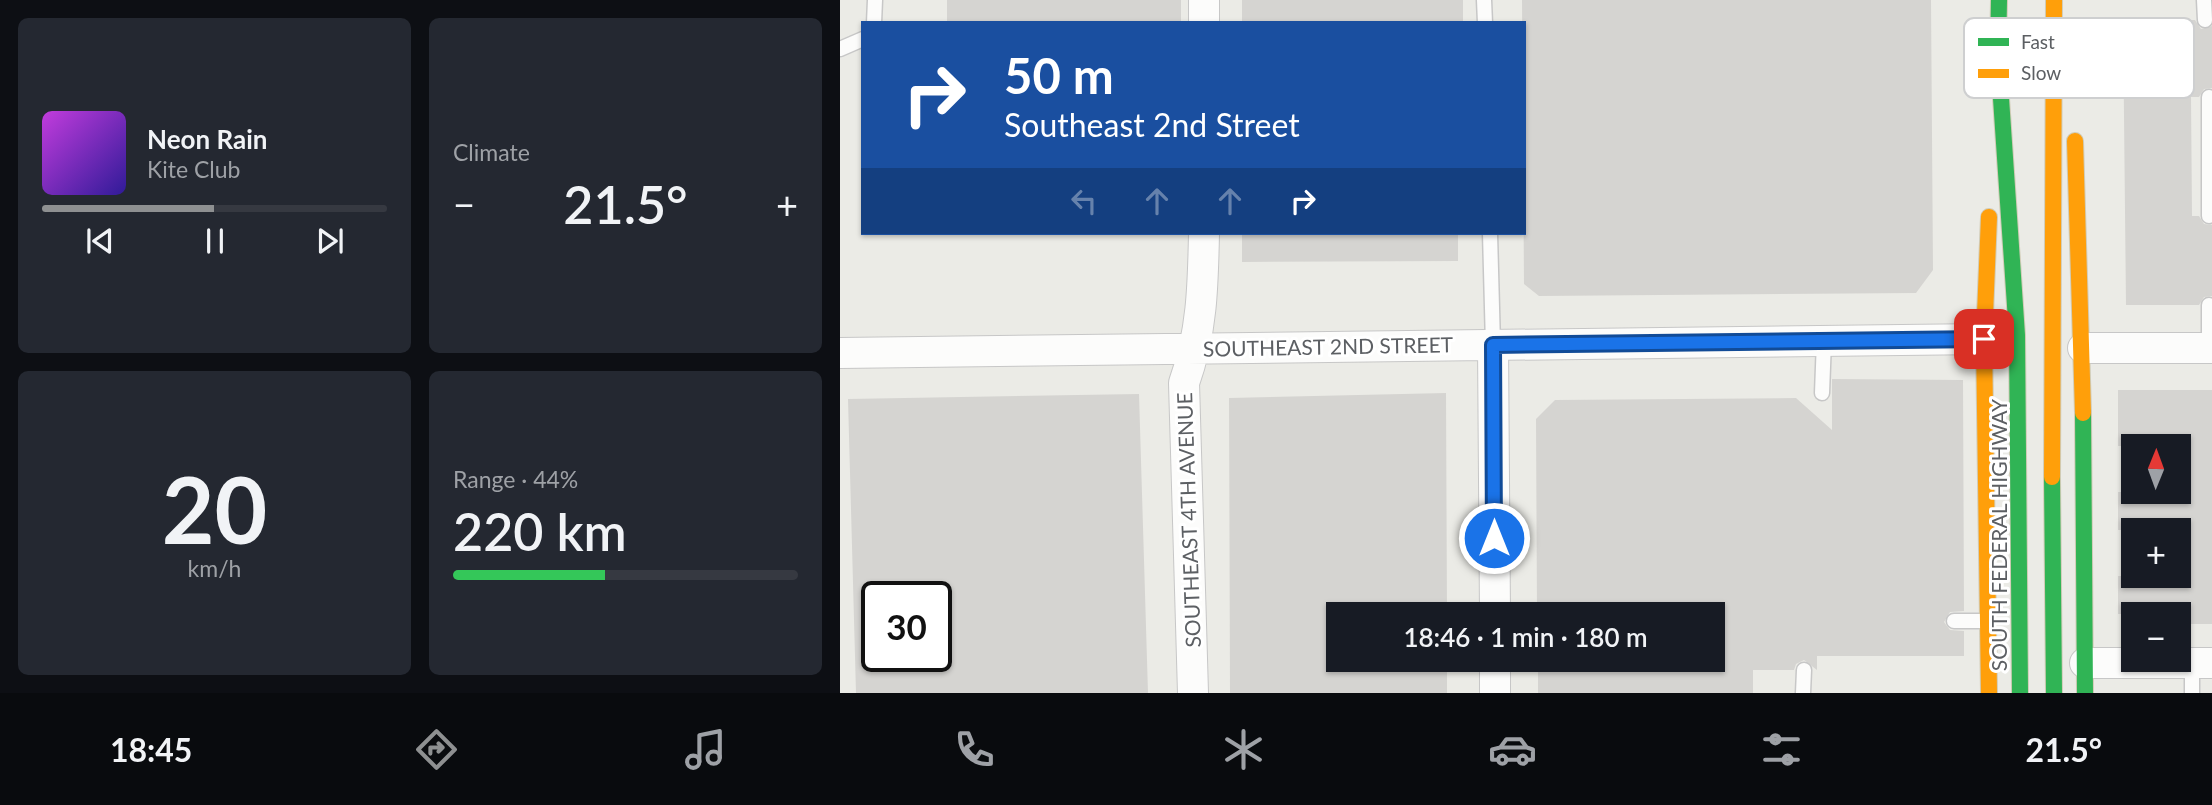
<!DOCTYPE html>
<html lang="en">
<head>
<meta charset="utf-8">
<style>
	:root { --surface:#171b24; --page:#242831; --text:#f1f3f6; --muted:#9ea1a6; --line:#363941; --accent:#8e9091 }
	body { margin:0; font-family:Lato,sans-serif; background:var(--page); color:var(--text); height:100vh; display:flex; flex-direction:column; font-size:26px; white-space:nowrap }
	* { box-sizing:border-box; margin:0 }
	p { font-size:23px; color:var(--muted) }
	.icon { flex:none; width:38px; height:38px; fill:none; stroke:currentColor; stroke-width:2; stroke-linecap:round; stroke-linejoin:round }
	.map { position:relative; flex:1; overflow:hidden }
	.panel { display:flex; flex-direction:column; gap:18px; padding:18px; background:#0d0f14; width:840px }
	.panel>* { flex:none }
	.banner { position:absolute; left:21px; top:21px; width:665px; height:214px; border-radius:0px; box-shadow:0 2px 5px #0004; background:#1a4fa0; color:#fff; overflow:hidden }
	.needle { width:46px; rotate:1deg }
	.buttons { position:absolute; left:1281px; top:434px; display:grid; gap:14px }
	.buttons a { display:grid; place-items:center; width:70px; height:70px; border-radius:0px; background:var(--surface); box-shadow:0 2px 5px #0004; font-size:35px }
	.speed { position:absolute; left:21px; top:581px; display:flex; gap:14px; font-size:35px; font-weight:700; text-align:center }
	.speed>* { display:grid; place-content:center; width:91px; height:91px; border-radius:50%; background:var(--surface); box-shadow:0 2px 5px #0004; line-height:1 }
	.speed .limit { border:4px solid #111; border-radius:10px; background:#fff; color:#111 }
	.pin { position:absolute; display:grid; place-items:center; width:60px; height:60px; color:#fff; margin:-30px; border-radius:14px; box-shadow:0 4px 10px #0006 }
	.me { position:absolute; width:77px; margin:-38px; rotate:0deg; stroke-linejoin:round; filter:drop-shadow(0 0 5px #0008) }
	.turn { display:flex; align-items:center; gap:24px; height:147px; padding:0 28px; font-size:32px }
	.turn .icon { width:91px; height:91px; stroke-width:2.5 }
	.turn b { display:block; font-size:49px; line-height:60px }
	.lanes { display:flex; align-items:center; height:66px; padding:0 28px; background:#0003; justify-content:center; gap:35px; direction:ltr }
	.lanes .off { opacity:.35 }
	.big { font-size:52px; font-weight:600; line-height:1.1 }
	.panel .widget { flex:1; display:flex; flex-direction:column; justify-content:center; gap:10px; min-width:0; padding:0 24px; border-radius:10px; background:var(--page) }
	.panel .dial { align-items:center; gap:0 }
	.dial b { font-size:91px; line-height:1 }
	.song { display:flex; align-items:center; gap:21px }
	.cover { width:84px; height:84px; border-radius:10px; background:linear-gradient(135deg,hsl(290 70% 55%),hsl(250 70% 35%)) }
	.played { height:7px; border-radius:4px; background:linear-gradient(90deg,var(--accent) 50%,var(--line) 50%) }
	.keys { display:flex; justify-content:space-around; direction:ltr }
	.heat { display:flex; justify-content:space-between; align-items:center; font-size:38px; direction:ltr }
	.charge { height:10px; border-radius:5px; background:linear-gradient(90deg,#34c759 44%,var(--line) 0) }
	.panel .tiles { flex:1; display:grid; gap:18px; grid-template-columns:repeat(2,1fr) }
	.trip { position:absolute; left:486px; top:602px; width:399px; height:70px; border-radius:0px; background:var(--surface); box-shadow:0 2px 5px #0004; font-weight:600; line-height:70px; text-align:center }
	.menu { display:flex; height:112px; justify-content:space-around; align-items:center; background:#090b0e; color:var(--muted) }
	.menu .icon { width:49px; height:49px }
	.menu .active { color:var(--accent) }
	.menu b { font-size:32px; color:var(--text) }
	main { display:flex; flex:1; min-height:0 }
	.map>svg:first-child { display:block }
	.building { fill:#d5d4d1; fill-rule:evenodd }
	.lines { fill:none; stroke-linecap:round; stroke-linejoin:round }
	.lane-casing { stroke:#c7c7c7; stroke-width:17 }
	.street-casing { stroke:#c7c7c7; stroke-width:32 }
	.fast-casing { stroke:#d1ccb7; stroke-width:18 }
	.slow-casing { stroke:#d1ccb7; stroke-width:18 }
	.lane { stroke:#fcfcfb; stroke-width:14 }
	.street { stroke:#fcfcfb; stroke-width:30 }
	.fast { stroke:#30b455; stroke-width:16 }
	.slow { stroke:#ff9f0a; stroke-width:16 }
	.route-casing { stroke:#114b97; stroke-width:18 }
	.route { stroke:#1a73e8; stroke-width:12 }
	.labels { text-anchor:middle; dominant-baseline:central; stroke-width:6; stroke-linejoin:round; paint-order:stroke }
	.street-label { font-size:21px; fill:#5c5f63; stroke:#fff }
	.key { fill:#fff; stroke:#cecfd0; stroke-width:2 }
	.key-label { font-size:19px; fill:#5c5f63 }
</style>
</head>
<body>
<main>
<section class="panel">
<div class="tiles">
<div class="widget">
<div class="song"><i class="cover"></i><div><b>Neon Rain</b><p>Kite Club</p></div></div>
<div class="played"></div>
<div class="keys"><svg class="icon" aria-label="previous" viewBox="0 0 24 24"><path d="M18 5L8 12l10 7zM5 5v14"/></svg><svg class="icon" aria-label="pause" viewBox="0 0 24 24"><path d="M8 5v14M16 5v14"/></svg><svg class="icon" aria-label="next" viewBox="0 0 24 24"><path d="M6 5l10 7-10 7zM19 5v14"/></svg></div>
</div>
<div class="widget"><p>Climate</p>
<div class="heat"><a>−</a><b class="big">21.5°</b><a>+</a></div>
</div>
<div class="widget dial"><b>20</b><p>km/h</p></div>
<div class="widget"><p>Range · 44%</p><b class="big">220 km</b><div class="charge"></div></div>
</div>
</section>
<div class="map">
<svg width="1372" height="693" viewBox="0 0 1372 693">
	<rect width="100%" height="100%" fill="#ebebe6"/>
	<path class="building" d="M 107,0 L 341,0 L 341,23 L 107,23 Z
		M 402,0 L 623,0 L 623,23 L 402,23 Z
		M 682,0 L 1091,0 L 1093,270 L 1076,293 L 699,296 L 684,284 Z
		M 1283,20 L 1355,20 L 1361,29 L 1372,26 L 1372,88 L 1364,89 L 1359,97 L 1351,97 L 1352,216 L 1359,216 L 1364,224 L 1372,225 L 1372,296 L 1364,297 L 1359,305 L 1286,305 Z
		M 402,233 L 618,233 L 618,261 L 402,262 Z
		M 992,379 L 1123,380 L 1124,611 L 1110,612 L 1104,622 L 1110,630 L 1124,631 L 1124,656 L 977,656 L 977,670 L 964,660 L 956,664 L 954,670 L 913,670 L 913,693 L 698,693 L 698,660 L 873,660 L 873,614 L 697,614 L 696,419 L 715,400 L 956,398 L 992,430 Z
		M 1278,390 L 1372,390 L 1372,624 L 1339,624 L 1339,614 L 1278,614 L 1278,576 L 1339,576 L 1339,530 L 1278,530 L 1278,492 L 1339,492 L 1339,446 L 1278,446 Z
		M 606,393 L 607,614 L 499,614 L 499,660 L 607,660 L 607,693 L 390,693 L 389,398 Z
		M 299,394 L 308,693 L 16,693 L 8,399 ZM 37,597 L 96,597 L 96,656 L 37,656 Z"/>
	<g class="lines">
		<defs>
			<path id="lane" d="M 644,0 L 645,23
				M 1364,0 L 1365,20
				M 34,23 L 35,0
				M 0,49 L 23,39
				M 1369,216 L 1369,97
				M 650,233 L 653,345
				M 1369,305 L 1369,348
				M 982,393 L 984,340
				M 1114,621 L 1146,621
				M 963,693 L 964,670
				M 1352,693 L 1352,663"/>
			<path id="street" d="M 364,23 L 364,0
				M 653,345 L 655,614
				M 1243,348 L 1372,348
				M 0,353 L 1144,339
				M 655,660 L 655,693
				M 1245,663 L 1372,663
				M 353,693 L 344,383 C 362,333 363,286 364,233"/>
			<path id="fast" d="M 1159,0 L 1158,54 L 1177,335 L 1180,693
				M 1243,413 L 1245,693
				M 1212,477 L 1214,693"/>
			<path id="slow" d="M 1235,141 L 1243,413
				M 1149,217 L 1144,339 L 1149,693
				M 1212,477 L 1214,0"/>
		</defs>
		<use href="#lane" class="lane-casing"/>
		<use href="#street" class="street-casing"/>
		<use href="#fast" class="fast-casing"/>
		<use href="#slow" class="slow-casing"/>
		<use href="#lane" class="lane"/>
		<use href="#street" class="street"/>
		<use href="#fast" class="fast"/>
		<use href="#slow" class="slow"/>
	</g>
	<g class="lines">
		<defs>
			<path id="route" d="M 654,538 L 653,345 L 1144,339"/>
		</defs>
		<use href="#route" class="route-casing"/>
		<use href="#route" class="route"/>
	</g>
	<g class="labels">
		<g class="street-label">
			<text transform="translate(488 346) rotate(-1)">SOUTHEAST 2ND STREET</text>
			<text transform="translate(348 520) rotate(-92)">SOUTHEAST 4TH AVENUE</text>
			<text transform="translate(1158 535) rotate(-90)">SOUTH FEDERAL HIGHWAY</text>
		</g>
	</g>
	<rect x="1124" y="18" width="230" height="80" rx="10" class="key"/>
	<rect x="1138" y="38" width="31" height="8" fill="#30b455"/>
	<rect x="1138" y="69" width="31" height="9" fill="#ff9f0a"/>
	<g class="key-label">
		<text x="1181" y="49">Fast</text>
		<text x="1181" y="80">Slow</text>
	</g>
</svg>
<div class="buttons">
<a><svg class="needle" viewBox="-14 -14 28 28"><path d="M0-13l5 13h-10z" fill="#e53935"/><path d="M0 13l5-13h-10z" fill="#9ea1a6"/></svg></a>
<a>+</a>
<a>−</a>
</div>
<div class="speed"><div class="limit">30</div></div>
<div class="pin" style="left:1144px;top:339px;background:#d93025"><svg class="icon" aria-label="arrive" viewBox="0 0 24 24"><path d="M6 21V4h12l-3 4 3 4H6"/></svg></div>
<svg class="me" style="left:654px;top:538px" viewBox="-20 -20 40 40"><circle r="17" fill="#1a73e8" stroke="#fff" stroke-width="3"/><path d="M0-11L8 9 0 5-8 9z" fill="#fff"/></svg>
<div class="trip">18:46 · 1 min · 180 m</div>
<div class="banner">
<div class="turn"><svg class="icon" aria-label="right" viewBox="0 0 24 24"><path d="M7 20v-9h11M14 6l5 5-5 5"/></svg><div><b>50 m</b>Southeast 2nd Street</div></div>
<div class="lanes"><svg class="icon off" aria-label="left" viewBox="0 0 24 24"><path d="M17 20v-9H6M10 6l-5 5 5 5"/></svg><svg class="icon off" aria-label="ahead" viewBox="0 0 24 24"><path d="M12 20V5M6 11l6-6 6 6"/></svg><svg class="icon off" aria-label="ahead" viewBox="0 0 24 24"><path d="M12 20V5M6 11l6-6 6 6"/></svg><svg class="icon" aria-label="right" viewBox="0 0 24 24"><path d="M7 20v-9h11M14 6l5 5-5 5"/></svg></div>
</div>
</div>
</main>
<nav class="menu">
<b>18:45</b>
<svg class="icon active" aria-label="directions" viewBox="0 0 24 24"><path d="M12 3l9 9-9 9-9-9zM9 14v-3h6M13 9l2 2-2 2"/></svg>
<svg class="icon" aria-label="music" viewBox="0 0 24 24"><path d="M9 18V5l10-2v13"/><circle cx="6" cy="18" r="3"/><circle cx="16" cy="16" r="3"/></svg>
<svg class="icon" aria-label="phone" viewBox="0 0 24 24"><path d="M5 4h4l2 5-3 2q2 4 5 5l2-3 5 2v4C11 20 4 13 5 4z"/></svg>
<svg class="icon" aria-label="climate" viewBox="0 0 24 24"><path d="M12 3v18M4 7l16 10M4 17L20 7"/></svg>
<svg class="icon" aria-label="car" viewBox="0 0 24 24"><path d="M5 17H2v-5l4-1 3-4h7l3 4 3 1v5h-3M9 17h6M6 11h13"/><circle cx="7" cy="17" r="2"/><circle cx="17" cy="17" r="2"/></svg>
<svg class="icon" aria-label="filters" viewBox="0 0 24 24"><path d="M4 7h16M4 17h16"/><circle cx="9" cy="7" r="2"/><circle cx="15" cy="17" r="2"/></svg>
<b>21.5°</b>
</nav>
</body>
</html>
